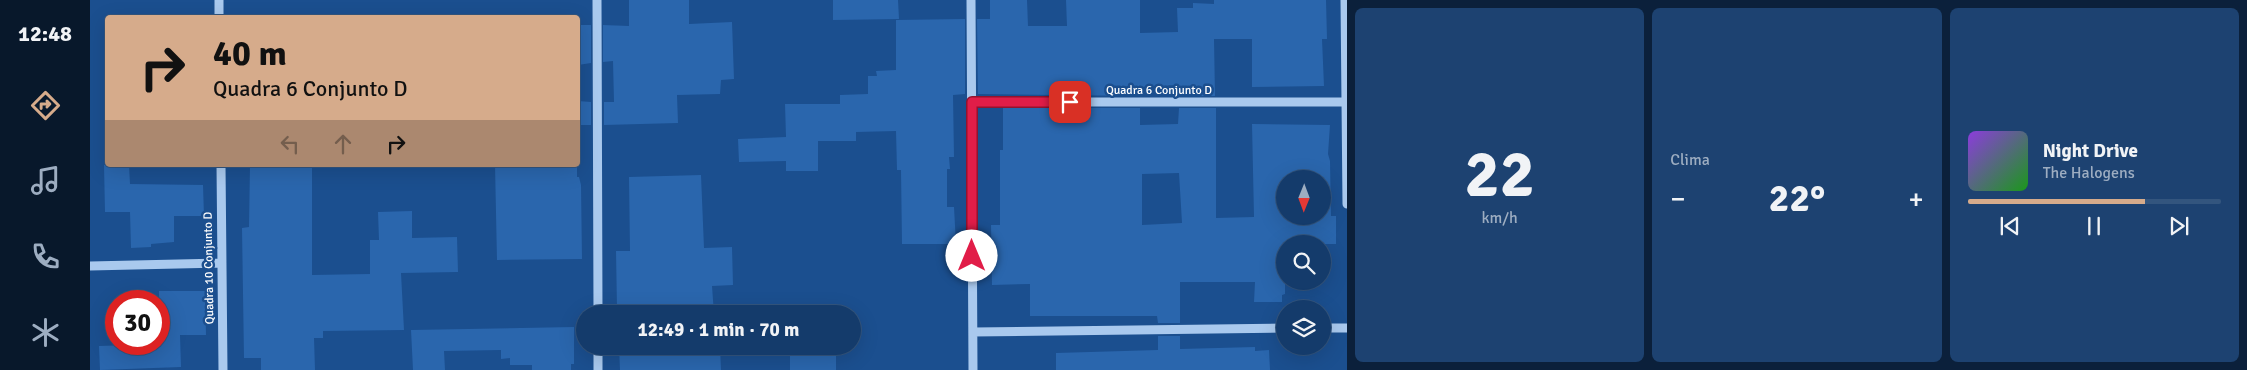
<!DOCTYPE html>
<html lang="pt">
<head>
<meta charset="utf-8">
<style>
	:root { --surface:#143b6b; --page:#1d4271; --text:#f1f3f6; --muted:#9dadc1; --line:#33557e; --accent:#d6ab8b }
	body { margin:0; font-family:Signika,sans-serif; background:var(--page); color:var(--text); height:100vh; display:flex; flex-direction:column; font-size:19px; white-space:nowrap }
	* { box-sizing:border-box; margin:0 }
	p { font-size:16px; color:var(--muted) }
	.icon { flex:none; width:28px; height:28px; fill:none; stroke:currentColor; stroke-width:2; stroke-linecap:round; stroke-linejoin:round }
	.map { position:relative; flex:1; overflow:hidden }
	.details { display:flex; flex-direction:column; gap:8px; padding:8px; background:#0b203b; width:900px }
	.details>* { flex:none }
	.banner { position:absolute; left:15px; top:15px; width:475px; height:152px; border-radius:5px; box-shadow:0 5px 20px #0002,0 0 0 1px var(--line); background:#d6ab8b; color:#111; overflow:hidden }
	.needle { width:32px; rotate:181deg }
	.fabs { position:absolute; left:1186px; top:170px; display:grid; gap:10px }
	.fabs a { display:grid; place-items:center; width:55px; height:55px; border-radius:50%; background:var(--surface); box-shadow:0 5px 20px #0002,0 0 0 1px var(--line); font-size:25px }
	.speed { position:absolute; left:15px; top:290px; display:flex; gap:10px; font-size:25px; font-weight:700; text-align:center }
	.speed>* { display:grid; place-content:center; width:65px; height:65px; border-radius:50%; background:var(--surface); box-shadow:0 5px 20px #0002,0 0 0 1px var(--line); line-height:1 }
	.speed .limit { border:8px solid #d22; background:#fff; color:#111 }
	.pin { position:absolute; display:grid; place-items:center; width:42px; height:42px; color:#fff; margin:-21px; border-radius:10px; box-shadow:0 2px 8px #0006 }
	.me { position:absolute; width:55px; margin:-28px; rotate:0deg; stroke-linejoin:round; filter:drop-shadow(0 0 4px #0008) }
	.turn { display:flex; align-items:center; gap:18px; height:105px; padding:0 25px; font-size:22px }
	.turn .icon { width:65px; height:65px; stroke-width:2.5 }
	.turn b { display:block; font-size:35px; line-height:42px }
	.lanes { display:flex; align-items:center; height:48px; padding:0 25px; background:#0003; justify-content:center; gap:25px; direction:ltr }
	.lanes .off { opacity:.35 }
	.big { font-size:38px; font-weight:700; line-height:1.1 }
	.details .widget { flex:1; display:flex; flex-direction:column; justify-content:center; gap:8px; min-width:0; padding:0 18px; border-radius:8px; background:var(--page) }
	.details .dial { align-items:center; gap:0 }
	.dial b { font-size:65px; line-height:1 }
	.song { display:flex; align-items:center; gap:15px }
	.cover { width:60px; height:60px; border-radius:8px; background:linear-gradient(135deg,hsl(270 70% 55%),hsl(120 70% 35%)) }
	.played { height:5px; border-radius:2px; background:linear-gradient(90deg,var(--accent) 70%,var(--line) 70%) }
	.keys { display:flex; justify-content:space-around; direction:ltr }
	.heat { display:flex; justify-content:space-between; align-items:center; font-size:28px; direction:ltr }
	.details .tiles { flex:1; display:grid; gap:8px; grid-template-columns:repeat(3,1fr) }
	.trip { position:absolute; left:486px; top:305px; width:285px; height:50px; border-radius:25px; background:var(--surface); box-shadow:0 5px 20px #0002,0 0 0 1px var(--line); font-weight:700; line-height:50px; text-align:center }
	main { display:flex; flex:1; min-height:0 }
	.tab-bar { display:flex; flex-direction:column; width:90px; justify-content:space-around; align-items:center; background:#08182b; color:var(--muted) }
	.tab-bar .icon { width:35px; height:35px }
	.tab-bar .current { color:var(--accent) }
	.tab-bar b { font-size:22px; color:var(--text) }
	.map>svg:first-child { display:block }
	.building { fill:#2a66ad; fill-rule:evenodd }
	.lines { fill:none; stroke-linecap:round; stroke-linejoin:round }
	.minor { stroke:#a9c9ee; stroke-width:9 }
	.route-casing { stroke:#92132f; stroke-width:12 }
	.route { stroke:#e11d48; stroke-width:9 }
	.labels { text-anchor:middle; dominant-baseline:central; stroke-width:5; stroke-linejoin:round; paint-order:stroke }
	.street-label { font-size:12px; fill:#fff; stroke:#1b4f8f }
</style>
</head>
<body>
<main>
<nav class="tab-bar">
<b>12:48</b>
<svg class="icon current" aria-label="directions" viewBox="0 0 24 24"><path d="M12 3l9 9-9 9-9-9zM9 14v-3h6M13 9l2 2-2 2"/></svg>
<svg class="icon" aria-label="music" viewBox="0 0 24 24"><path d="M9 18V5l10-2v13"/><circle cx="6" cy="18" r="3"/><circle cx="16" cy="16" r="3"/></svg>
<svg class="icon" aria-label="phone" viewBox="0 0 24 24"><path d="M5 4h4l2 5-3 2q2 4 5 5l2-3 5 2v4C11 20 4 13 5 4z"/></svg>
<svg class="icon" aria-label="climate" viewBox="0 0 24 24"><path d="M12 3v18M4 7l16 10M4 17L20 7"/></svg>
</nav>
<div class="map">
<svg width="1257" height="370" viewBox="0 0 1257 370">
	<rect width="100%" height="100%" fill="#1b4f8f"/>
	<path class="building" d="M 539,0 L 599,0 L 599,24 L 642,22 L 644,79 L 631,80 L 630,94 L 587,95 L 588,123 L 514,125 L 514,102 L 524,102 L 523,61 L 513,62 L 513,25 L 539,26 Z
		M 743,0 L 808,0 L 809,19 L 743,20 Z
		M 900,0 L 937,0 L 938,26 L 977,26 L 976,0 L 1050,0 L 1050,33 L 1088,32 L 1087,8 L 1103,8 L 1103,3 L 1124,4 L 1124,0 L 1236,0 L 1237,39 L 1232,39 L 1234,86 L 1162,87 L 1162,39 L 1124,39 L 1125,96 L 1089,96 L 1089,85 L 1051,87 L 1051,96 L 888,94 L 887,19 L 900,19 Z
		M 875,19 L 875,94 L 863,95 L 864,157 L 859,157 L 860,169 L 857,169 L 857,207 L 864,207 L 866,244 L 812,244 L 811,170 L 807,170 L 806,131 L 766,132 L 766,141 L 728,141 L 728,171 L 696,171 L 696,161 L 649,162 L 648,139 L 696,137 L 695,104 L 750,104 L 750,95 L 778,94 L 778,76 L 787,76 L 786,71 L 806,70 L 806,20 Z
		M 488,25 L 501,25 L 501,63 L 488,65 Z
		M 488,101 L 501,102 L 501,125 L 488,125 Z
		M 913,108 L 1050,108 L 1050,125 L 1088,124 L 1089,108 L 1126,108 L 1126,218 L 1164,217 L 1162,124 L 1240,125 L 1238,154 L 1240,161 L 1241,216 L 1246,216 L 1246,244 L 1195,244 L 1195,294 L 1192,295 L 1192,302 L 1164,302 L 1165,282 L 1090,282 L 1090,323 L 1068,323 L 1067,316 L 940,316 L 940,284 L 902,285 L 901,225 L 910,225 L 910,150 L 913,150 ZM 1089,173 L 1092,223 L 1052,225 L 1052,174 ZM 1195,179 L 1232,179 L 1232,216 L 1195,216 Z
		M 14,165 L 39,165 L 40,184 L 113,185 L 114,216 L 84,216 L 84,242 L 61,244 L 61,247 L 41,248 L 40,212 L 15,212 Z
		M 160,165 L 222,165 L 222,275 L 280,274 L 280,240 L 289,240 L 288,212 L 322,211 L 322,238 L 367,237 L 368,272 L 311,273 L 314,330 L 233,331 L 233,338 L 224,338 L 225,370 L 171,370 L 171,358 L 154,358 L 152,228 L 159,227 Z
		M 405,165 L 487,165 L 487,177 L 489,177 L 491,185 L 492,259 L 407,260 Z
		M 611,175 L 614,248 L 642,247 L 643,285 L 622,286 L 624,314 L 546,314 L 546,309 L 527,308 L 526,251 L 540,251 L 539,177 Z
		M 69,291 L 115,291 L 116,335 L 90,335 L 91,367 L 10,370 L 9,346 L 69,344 Z
		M 484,327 L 484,364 L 481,364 L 481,370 L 442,370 L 442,365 L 420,365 L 420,358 L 411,359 L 411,350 L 354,351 L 355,370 L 323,370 L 321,330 Z
		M 1068,336 L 1090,336 L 1090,349 L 1165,347 L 1165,351 L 1179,350 L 1180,370 L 966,370 L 966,353 L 1068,350 Z
		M 529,346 L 630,346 L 631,370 L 530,370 Z
		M 700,346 L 746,346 L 746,370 L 700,370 Z"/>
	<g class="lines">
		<path class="minor" d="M 129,0 L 129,18
			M 507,0 L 508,314
			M 881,0 L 883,370
			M 1255,0 L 1257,204
			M 882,102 L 1256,102
			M 131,165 L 133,370
			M 0,266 L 132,263
			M 1232,328 L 1257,328
			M 883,332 L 1195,328
			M 508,346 L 508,370"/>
	</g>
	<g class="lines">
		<defs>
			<path id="route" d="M 882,256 L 882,102 L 980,102"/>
		</defs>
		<use href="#route" class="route-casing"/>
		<use href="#route" class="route"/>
	</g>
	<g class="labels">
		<g class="street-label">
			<text x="1069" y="90">Quadra 6 Conjunto D</text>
			<text transform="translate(119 268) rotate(-91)">Quadra 10 Conjunto D</text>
		</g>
	</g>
</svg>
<div class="fabs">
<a><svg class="needle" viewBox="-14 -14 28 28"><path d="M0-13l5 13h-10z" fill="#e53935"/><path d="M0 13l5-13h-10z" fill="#9dadc1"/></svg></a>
<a><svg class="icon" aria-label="search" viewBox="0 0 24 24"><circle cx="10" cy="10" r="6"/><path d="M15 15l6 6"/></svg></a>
<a><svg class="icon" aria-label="layers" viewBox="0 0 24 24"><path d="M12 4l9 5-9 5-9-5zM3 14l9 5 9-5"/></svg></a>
</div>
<div class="speed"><div class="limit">30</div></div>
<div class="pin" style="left:980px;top:102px;background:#d93025"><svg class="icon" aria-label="arrive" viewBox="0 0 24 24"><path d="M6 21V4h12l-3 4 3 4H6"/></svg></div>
<svg class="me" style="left:882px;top:256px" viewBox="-20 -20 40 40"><circle r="19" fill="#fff"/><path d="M0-13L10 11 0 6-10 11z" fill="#e11d48"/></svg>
<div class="trip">12:49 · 1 min · 70 m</div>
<div class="banner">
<div class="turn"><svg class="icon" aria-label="right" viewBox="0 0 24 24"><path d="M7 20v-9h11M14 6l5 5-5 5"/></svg><div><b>40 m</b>Quadra 6 Conjunto D</div></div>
<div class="lanes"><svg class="icon off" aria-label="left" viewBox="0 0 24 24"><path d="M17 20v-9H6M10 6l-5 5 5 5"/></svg><svg class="icon off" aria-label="ahead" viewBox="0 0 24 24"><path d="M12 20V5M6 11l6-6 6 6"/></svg><svg class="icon" aria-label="right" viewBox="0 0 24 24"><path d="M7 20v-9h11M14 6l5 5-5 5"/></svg></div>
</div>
</div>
<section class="details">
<div class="tiles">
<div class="widget dial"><b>22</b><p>km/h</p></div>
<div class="widget"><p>Clima</p>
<div class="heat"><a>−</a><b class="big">22°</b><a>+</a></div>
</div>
<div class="widget">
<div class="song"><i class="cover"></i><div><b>Night Drive</b><p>The Halogens</p></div></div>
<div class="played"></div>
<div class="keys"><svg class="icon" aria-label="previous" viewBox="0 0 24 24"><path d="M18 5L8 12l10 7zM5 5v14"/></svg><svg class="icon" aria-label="pause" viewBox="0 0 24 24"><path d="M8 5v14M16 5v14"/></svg><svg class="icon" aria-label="next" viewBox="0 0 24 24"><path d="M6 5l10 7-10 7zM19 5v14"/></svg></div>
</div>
</div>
</section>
</main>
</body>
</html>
